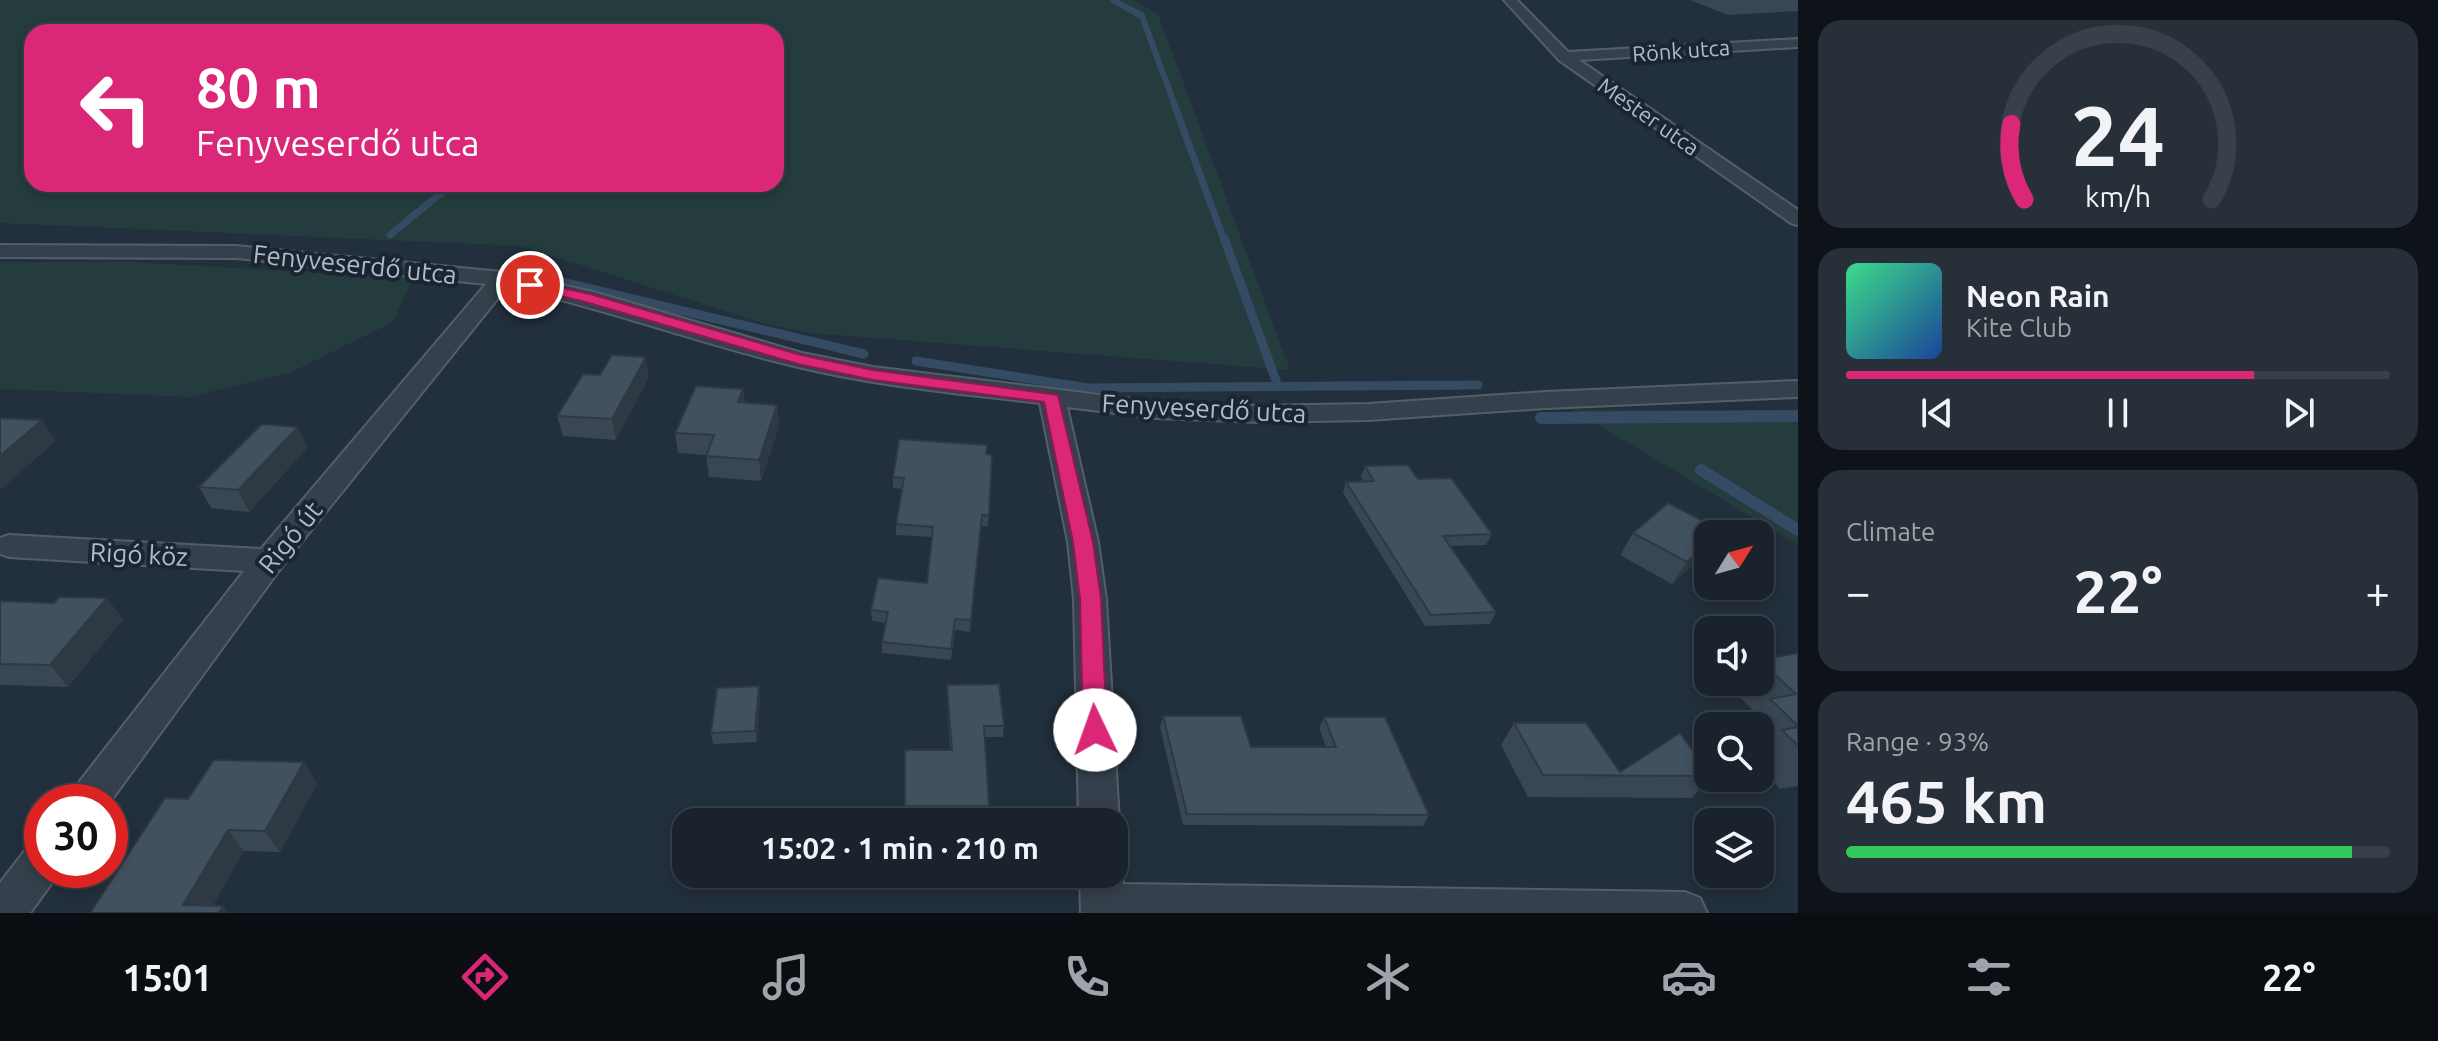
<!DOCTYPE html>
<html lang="en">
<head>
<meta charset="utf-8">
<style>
	:root { --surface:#1a232d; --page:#272f39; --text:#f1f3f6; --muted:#9fa4aa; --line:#384049; --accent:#db2777 }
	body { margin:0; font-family:Ubuntu,sans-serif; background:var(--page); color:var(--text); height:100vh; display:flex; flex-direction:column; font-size:30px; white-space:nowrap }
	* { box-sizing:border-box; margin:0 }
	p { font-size:26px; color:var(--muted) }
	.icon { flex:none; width:44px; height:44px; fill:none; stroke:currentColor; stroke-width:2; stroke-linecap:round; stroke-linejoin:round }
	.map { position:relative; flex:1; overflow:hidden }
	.drawer { display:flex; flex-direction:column; gap:20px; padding:20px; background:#0e1319; width:640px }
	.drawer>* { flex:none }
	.banner { position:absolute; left:24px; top:24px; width:760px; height:168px; border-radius:24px; box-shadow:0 4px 12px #0003,0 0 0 2px var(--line); background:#db2777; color:#fff; overflow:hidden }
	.needle { width:52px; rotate:53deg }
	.tools { position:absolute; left:1694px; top:520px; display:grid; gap:16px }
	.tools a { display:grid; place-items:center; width:80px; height:80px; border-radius:16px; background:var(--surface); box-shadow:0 4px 12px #0003,0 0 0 2px var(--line); font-size:40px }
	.speed { position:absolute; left:24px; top:784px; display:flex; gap:16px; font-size:40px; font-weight:700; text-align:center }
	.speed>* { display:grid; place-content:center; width:104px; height:104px; border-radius:50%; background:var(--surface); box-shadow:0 4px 12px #0003,0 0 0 2px var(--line); line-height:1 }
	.speed .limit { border:12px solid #d22; background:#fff; color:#111 }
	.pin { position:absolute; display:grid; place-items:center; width:68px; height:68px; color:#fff; margin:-34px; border:4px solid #fff; border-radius:50%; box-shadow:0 2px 8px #0007 }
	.me { position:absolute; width:88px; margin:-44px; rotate:357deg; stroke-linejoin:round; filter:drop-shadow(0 0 6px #0008) }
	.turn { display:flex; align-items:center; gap:28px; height:168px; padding:0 40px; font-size:36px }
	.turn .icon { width:104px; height:104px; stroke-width:2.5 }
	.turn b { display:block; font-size:56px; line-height:68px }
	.big { font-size:60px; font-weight:700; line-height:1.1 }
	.drawer .widget { flex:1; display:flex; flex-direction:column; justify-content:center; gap:12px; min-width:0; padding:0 28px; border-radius:24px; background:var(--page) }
	.drawer .dial { align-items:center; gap:0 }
	.dial svg { height:208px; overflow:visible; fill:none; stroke:var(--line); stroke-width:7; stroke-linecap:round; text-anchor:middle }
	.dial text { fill:var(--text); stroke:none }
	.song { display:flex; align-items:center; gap:24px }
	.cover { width:96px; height:96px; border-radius:12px; background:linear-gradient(135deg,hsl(150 70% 55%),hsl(220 70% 35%)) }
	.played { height:8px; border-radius:4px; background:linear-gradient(90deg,var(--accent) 75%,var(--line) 75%) }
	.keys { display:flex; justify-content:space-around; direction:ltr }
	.heat { display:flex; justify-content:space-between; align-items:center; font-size:44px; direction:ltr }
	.charge { height:12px; border-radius:6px; background:linear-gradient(90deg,#34c759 93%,var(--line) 0) }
	.trip { position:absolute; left:672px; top:808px; width:456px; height:80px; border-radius:24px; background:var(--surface); box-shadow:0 4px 12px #0003,0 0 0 2px var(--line); font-weight:700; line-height:80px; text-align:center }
	.dock { display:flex; height:128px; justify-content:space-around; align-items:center; background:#0a0e12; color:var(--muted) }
	.dock .icon { width:56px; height:56px }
	.dock .on { color:var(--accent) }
	.dock b { font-size:36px; color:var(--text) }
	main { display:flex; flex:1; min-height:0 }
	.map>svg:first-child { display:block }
	.green { fill:#243c3d; fill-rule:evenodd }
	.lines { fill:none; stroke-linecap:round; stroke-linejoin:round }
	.stream-far3 { stroke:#354b64; stroke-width:6 }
	.stream-far2 { stroke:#354b64; stroke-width:7 }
	.stream-far1 { stroke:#354b64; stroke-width:9 }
	.stream { stroke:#354b64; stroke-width:12 }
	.street-casing { stroke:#545e6a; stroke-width:4 }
	.street { fill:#35404c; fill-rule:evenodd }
	.wall { fill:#394653 }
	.shaded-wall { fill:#2e3943 }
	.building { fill:#425160; stroke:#2e3943; stroke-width:2 }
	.route { fill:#db2777; stroke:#8e194d; stroke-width:2 }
	.labels { text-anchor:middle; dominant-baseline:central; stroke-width:8; stroke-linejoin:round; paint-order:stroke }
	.far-street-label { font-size:22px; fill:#b1bbc8; stroke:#1b2531 }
	.street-label { font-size:26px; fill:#b1bbc8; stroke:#1b2531 }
</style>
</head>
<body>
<main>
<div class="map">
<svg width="1798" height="913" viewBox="0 0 1798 913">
	<rect width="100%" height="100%" fill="#222f3c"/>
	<path class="green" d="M 0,0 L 1133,0 L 1158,14 L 1290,370 L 810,333 L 769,325 L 521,246 L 0,223 ZM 32,32 L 776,32 L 776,184 L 32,184 Z
		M 0,262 L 131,262 L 413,278 L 393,322 L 292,372 L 190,397 L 0,389 Z
		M 1573,410 L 1798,410 L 1798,545 Z"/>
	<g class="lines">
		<path class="stream-far3" d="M 1113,0 L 1142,16 L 1175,106"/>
		<path class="stream-far2" d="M 1174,104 L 1224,240
			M 390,235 L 452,184"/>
		<path class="stream-far1" d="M 1224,238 L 1278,386
			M 528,274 L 864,354
			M 916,361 L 1088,388 L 1478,385"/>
		<path class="stream" d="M 1541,418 L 1798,416
			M 1701,470 L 1798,530"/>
		<defs>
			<path id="street" d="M 1504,0 L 1517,0 L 1568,52 L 1798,39 L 1798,47 L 1579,60 L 1798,210 L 1798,225 L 1791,223 L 1559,60 Z
				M 0,245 L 236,246 L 502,272 L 593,292 L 802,353 L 873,367 L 1157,402 L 1259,406 L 1368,404 L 1545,392 L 1798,381 L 1798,397 L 1545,408 L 1368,420 L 1259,422 L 1157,418 L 1067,407 L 1098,542 L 1106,599 L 1119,822 L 1114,833 L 1114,822 L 1079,822 L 1074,599 L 1068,542 L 1040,403 C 958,393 874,386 794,366 C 697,343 605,308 507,287 L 280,569 L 110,802 L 67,802 L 73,790 L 244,571 L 9,557 L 0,554 L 0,538 L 9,535 L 261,549 L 486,284 L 236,258 L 0,257 Z
				M 42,842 L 42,870 L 59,870 L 57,876 L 30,913 L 0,913 L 0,883 L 27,848 Z
				M 1114,859 L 1122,874 L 1123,884 L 1685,892 L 1700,898 L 1707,913 L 1081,913 L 1080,874 L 1114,874 Z"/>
		</defs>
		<use href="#street" class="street-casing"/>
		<use href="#street" class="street"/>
	</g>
	<path class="wall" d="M 1690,0 L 1798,0 L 1798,11 L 1728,15 Z
		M 649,377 L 616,440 L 563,436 L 557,416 Z
		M 743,389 L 745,403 L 777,405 L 779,426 L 761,481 L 709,477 L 706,455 L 678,453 L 675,433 Z
		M 298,427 L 307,448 L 249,512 L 211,508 L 199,487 Z
		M 986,454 L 992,455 L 988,526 L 981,526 L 970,632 L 955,630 L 951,660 L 882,653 L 882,642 L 886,623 L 872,621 L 871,610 L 927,583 L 932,537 L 896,535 L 896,524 L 902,489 L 893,488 L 893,477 Z
		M 1365,466 L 1418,479 L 1492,534 L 1486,545 L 1450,546 L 1496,612 L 1490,624 L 1425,626 L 1343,493 L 1346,482 L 1363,481 L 1361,477 Z
		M 1721,530 L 1718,534 L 1708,534 L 1706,552 L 1672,584 L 1620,555 L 1633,533 Z
		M 0,601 L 123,619 L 68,687 L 0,685 Z
		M 1798,653 L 1798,786 L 1780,789 L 1760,768 L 1760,754 L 1763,751 L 1760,747 L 1760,726 L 1747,726 L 1757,714 L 1734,691 L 1741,682 L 1760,682 L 1760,660 Z
		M 947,685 L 1004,726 L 1003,737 L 985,737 L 989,806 L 988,817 L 905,817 L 905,750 L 950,750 L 947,696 Z
		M 760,697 L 757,742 L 713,744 L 711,733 Z
		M 1163,716 L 1251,747 L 1326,747 L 1319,728 L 1324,717 L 1429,815 L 1423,826 L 1183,825 L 1160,727 Z
		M 1514,723 L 1620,772 L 1708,772 L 1708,778 L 1709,778 L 1692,798 L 1528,797 L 1501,745 Z
		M 304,762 L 317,784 L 280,852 L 244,851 L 90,913 L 188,799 Z"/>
	<path class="shaded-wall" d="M 646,357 L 649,377 L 616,440 L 612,419 Z
		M 743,389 L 745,410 L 738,402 Z
		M 777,405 L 779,426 L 761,481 L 759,460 Z
		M 42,420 L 56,441 L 0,490 L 0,456 Z
		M 298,427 L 307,448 L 249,512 L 238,490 Z
		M 1708,542 L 1708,549 L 1706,552 L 1672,584 L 1687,562 Z
		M 107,598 L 123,619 L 68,687 L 50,665 Z
		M 759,686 L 760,697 L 757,742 L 755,731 Z
		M 304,762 L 317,784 L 280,852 L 265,831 Z
		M 228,830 L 244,851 L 209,913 L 183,905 Z
		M 223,906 L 228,913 L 219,913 Z"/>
	<path class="building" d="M 612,355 L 646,357 L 612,419 L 557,416 L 583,374 L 600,375 Z
		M 696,386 L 743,389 L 738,402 L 777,405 L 759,460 L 706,456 L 714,435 L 675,433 Z
		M 0,418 L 42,420 L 0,456 Z
		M 262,424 L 298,427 L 238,490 L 199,487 Z
		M 899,439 L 987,445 L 986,454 L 992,455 L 989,516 L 982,515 L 971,620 L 955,619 L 951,649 L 882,642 L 888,612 L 871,610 L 878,578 L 927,583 L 933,527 L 896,524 L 904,478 L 893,477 Z
		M 1408,465 L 1418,479 L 1451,478 L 1492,534 L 1443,536 L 1496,612 L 1431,615 L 1346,482 L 1374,481 L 1365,466 Z
		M 1668,503 L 1721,530 L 1717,534 L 1708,534 L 1708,542 L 1687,562 L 1633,533 Z
		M 59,597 L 107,598 L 50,665 L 0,664 L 0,601 L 54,603 Z
		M 1798,653 L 1798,726 L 1770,699 L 1796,694 L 1760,661 L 1760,660 Z
		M 999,684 L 1004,726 L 984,726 L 989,806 L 905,806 L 905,750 L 952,750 L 947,685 Z
		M 759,686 L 755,731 L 711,733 L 717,688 Z
		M 1163,716 L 1241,716 L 1251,747 L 1336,747 L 1324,717 L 1385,717 L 1429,815 L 1187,814 Z
		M 1514,723 L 1586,723 L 1620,772 L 1680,733 L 1708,772 L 1708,776 L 1543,775 Z
		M 1798,727 L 1798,746 L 1782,730 Z
		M 214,760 L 304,762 L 265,831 L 228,830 L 183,905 L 223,906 L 219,913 L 90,913 L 165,798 L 188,799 Z"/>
	<path class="route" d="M 530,281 L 590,294 L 801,355 L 873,370 L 1058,395 L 1093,542 L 1101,599 L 1107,730 L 1104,737 L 1095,740 L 1086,737 L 1083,730 L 1080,599 L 1073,542 L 1044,402 L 873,380 L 798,364 L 582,301 L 525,288 L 523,285 Z"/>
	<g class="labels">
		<g class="far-street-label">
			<text transform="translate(1681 50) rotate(-4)">Rönk utca</text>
			<text transform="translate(1649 116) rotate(35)">Mester utca</text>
		</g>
		<g class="street-label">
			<text transform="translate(355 264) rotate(6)">Fenyveserdő utca</text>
			<text transform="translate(1204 408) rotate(3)">Fenyveserdő utca</text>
			<text transform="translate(290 537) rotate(-51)">Rigó út</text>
			<text transform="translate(139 554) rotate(3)">Rigó köz</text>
		</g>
	</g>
</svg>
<div class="tools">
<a><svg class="needle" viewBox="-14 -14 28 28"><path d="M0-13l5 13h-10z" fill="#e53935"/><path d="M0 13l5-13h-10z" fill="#9fa4aa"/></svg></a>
<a><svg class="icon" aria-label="sound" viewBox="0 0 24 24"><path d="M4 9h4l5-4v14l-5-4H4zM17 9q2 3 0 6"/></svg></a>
<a><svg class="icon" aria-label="search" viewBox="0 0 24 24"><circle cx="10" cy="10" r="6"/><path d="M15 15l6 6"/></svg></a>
<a><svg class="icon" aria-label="layers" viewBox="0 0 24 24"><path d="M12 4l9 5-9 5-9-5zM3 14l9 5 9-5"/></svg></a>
</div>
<div class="speed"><div class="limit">30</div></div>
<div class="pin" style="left:530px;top:285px;background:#d93025"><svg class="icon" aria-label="arrive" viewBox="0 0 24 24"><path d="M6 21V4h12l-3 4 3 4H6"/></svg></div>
<svg class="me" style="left:1095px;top:730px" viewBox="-20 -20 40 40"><circle r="19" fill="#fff"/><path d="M0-13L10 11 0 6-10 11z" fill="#db2777"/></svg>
<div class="trip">15:02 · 1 min · 210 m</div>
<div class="banner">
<div class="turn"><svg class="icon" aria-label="left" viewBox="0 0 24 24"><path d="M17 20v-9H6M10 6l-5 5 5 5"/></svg><div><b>80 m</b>Fenyveserdő utca</div></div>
</div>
</div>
<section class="drawer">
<div class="widget dial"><svg viewBox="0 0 100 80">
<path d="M14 69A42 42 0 1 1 86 69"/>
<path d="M14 69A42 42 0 0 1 9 40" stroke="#db2777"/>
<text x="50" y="56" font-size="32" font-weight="700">24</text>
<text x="50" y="72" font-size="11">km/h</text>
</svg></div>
<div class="widget">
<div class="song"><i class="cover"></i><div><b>Neon Rain</b><p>Kite Club</p></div></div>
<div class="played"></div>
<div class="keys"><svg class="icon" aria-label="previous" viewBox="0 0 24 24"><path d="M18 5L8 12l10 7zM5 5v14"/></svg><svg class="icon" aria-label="pause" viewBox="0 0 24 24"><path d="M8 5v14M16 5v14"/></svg><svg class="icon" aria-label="next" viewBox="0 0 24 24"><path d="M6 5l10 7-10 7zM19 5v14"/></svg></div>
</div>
<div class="widget"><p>Climate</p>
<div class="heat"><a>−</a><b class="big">22°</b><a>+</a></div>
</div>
<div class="widget"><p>Range · 93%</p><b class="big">465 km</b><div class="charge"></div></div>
</section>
</main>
<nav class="dock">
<b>15:01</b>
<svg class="icon on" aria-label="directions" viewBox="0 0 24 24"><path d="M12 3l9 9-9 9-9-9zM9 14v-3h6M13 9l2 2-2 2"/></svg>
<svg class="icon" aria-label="music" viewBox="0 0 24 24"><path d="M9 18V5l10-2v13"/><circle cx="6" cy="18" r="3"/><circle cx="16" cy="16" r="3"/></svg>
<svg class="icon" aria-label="phone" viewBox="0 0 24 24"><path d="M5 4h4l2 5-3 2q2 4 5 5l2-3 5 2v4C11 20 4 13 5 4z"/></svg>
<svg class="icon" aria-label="climate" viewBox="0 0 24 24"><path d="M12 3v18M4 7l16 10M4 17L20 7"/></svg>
<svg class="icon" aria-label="car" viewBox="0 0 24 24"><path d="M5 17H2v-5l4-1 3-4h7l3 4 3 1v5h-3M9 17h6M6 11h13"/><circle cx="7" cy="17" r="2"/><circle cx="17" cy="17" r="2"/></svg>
<svg class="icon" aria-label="filters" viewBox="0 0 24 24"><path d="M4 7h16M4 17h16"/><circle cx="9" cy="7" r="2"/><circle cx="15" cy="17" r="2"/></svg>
<b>22°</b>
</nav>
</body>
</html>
